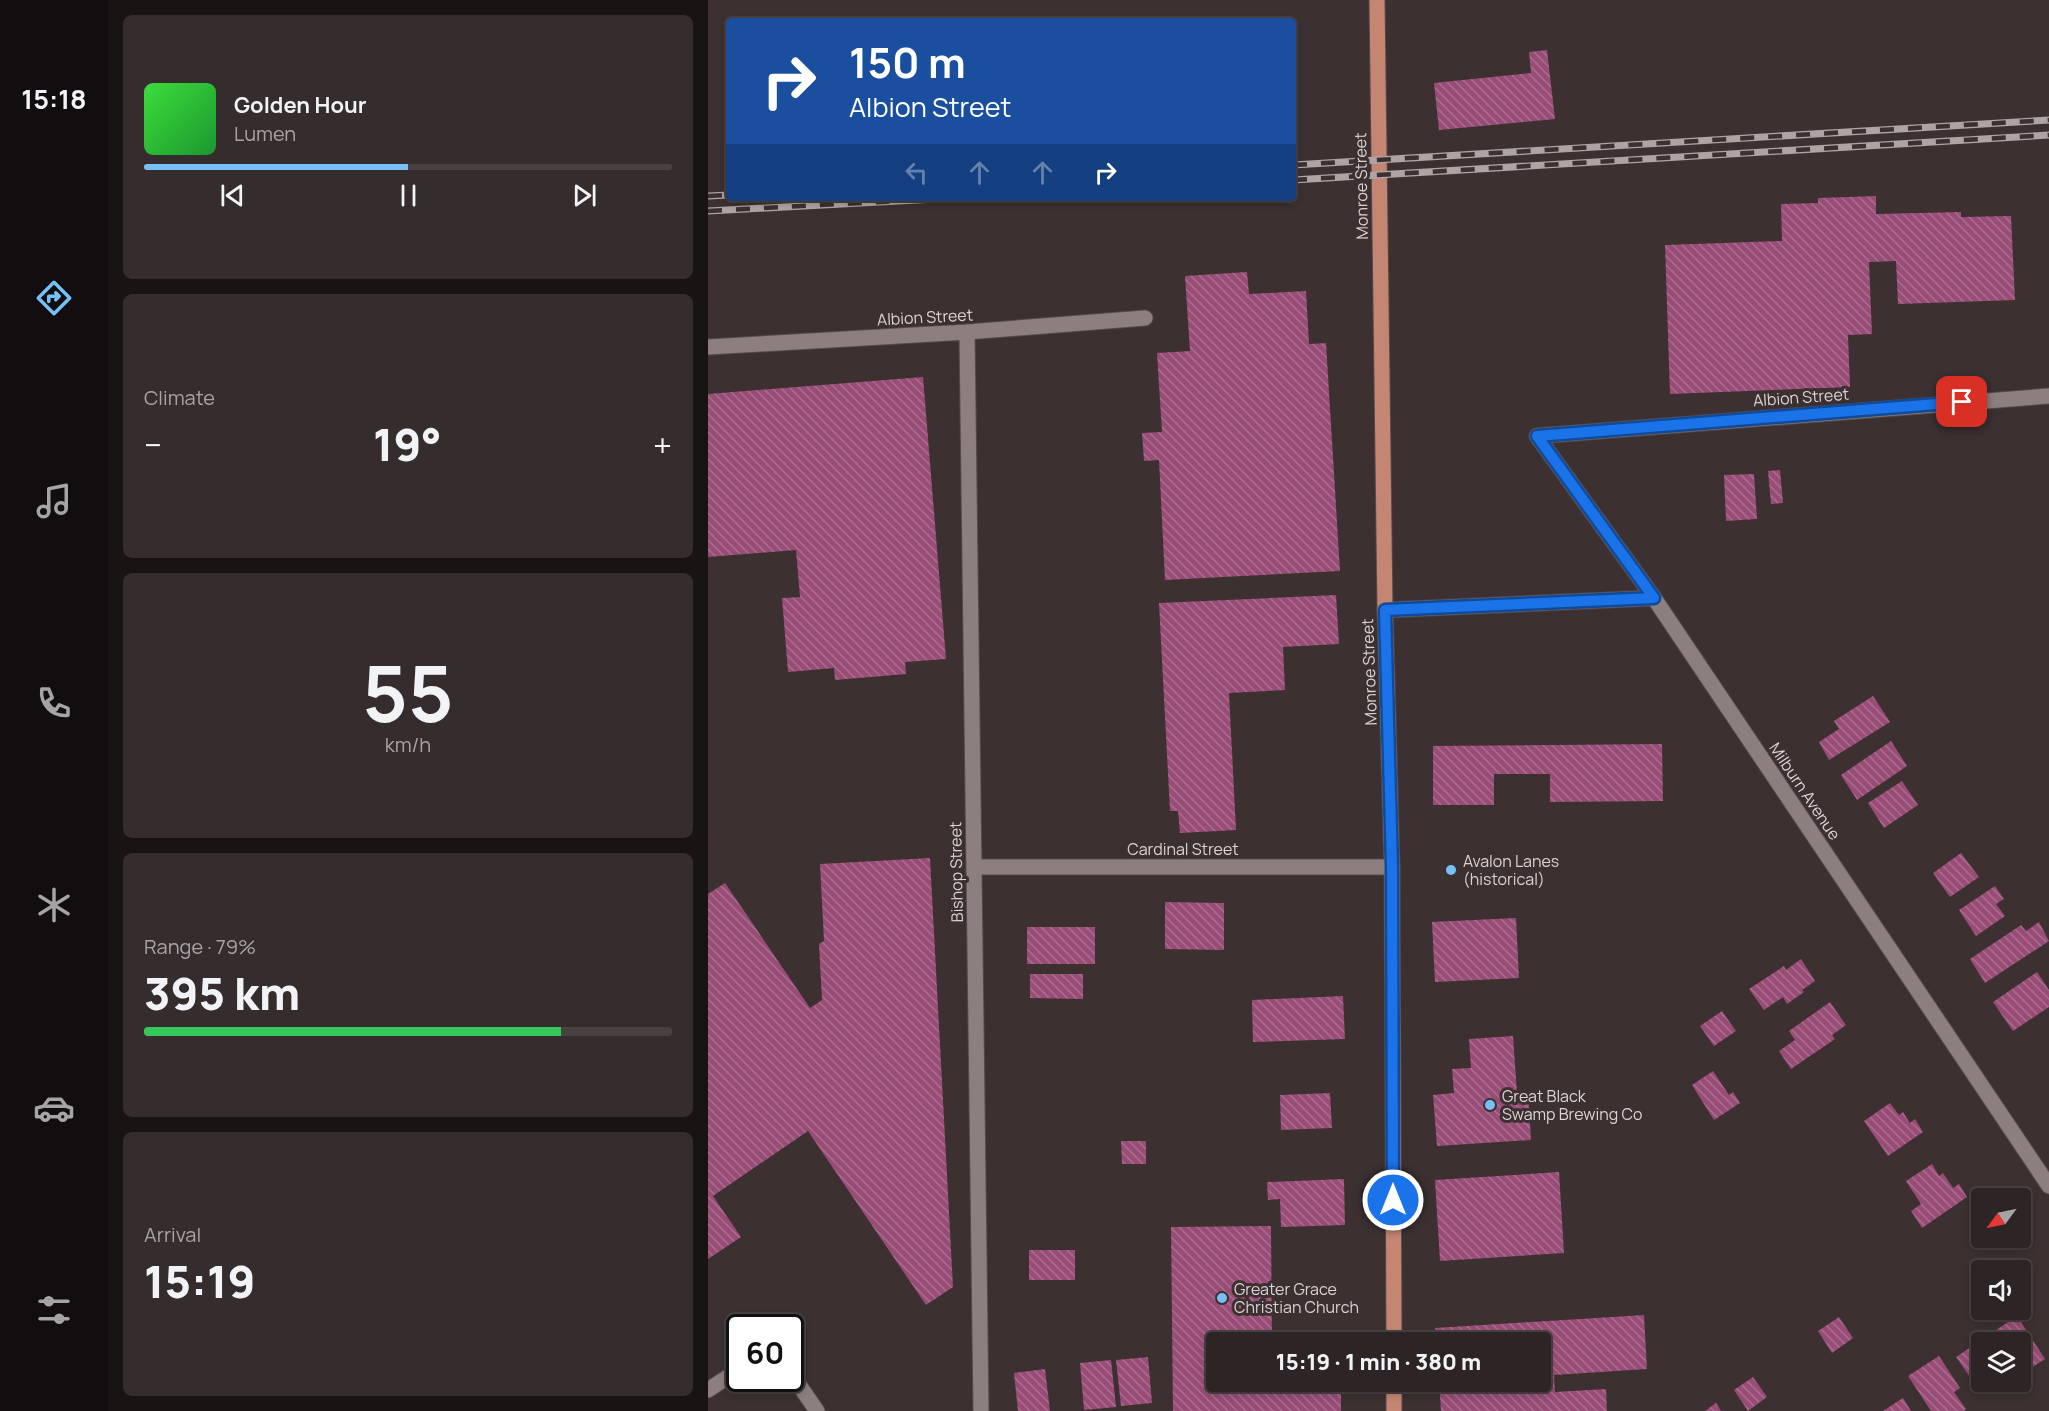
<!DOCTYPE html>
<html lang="en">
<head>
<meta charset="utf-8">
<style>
	:root { --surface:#2d2425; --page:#352c2d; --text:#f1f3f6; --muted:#a7a4a7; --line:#484142; --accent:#76c0f7 }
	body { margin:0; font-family:Manrope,sans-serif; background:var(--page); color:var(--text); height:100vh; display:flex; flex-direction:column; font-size:22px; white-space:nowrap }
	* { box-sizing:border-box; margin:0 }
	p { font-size:20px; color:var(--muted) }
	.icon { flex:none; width:33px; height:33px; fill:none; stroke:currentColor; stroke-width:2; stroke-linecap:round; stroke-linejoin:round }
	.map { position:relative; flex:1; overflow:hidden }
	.panel { display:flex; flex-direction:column; gap:15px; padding:15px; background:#191414; width:600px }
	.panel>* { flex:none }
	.top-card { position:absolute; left:18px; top:18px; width:570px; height:183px; border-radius:6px; box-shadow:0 3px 9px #0003,0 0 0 2px var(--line); background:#1a4fa0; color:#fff; overflow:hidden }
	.needle { width:39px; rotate:237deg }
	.controls { position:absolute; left:1263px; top:1188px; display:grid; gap:12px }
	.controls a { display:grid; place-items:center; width:60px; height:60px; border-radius:6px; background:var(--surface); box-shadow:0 3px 9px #0003,0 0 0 2px var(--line); font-size:30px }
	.speed { position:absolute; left:18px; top:1314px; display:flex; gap:12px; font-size:30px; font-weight:700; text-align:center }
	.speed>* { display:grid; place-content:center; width:78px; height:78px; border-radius:50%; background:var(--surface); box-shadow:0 3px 9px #0003,0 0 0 2px var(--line); line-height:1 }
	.speed .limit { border:3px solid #111; border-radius:9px; background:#fff; color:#111 }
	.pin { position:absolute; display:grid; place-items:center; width:51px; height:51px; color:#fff; margin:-26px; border-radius:12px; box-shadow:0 3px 9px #0006 }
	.me { position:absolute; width:66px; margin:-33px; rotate:0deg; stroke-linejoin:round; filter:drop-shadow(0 0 4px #0008) }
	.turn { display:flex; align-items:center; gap:21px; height:126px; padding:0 24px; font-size:27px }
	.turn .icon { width:78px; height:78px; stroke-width:2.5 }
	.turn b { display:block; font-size:42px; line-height:51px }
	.lanes { display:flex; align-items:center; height:57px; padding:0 24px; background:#0003; justify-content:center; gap:30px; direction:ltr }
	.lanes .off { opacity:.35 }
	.big { font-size:45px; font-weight:800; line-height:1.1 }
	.panel .widget { flex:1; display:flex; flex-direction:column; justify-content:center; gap:9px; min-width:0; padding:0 21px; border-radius:9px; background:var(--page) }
	.panel .dial { align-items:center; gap:0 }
	.dial b { font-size:78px; line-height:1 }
	.song { display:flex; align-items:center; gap:18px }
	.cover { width:72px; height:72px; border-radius:9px; background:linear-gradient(135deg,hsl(120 70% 55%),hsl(130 70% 35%)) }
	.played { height:6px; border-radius:3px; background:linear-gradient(90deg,var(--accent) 50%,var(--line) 50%) }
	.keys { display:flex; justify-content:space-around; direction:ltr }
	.heat { display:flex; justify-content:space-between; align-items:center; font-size:33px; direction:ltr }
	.charge { height:9px; border-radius:4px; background:linear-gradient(90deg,#34c759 79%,var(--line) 0) }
	.trip { position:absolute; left:498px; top:1332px; width:345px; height:60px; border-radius:6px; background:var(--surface); box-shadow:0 3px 9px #0003,0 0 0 2px var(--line); font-weight:800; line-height:60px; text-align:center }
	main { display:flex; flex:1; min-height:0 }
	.dock { display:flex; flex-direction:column; width:108px; justify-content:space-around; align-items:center; background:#120e0f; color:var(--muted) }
	.dock .icon { width:42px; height:42px }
	.dock .on { color:var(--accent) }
	.dock b { font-size:27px; color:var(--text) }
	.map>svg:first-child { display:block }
	.building { fill:url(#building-back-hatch) }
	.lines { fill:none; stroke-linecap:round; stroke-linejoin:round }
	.minor-casing { stroke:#574c4d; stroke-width:17 }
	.major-casing { stroke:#574c4d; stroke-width:17 }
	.minor { stroke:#8d7f80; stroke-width:15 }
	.major { stroke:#c48673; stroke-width:15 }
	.rail-casing { stroke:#aea4a5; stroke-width:7 }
	.rail { stroke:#3c3031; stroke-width:4.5; stroke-dasharray:14; stroke-linecap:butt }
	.route-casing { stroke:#114b97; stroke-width:15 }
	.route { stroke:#1a73e8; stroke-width:10 }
	.poi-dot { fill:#76c0f7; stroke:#3c3031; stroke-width:2 }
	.labels { text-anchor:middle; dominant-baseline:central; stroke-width:6; stroke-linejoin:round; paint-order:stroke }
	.street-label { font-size:16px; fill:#dbd3d3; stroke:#3c3031 }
	.poi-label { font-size:16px; fill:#dbd3d3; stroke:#3c3031; text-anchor:start }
</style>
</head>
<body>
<main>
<nav class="dock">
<b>15:18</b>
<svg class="icon on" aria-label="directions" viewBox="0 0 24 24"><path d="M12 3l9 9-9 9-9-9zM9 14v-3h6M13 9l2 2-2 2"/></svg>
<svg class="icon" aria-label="music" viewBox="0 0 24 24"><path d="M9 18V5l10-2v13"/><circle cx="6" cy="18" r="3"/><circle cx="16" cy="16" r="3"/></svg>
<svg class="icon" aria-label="phone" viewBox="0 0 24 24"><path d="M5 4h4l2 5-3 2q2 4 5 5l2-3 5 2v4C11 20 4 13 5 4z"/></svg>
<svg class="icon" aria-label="climate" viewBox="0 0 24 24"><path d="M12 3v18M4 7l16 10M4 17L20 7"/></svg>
<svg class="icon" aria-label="car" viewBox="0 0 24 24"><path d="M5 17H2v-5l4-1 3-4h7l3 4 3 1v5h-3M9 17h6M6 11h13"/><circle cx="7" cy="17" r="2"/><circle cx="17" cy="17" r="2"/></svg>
<svg class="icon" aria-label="filters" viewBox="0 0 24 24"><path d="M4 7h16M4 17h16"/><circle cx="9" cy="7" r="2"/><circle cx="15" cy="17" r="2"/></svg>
</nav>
<section class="panel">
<div class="widget">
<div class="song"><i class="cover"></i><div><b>Golden Hour</b><p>Lumen</p></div></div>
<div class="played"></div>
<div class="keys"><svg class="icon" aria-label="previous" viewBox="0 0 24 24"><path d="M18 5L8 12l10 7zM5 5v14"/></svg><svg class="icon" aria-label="pause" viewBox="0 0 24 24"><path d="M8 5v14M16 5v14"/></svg><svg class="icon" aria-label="next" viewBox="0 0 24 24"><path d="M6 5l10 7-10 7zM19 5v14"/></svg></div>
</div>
<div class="widget"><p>Climate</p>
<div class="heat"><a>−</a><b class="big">19°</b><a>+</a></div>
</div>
<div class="widget dial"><b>55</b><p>km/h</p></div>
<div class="widget"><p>Range · 79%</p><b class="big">395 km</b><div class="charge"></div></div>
<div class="widget"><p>Arrival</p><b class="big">15:19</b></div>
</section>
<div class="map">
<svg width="1341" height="1411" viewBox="0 0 1341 1411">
	<defs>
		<pattern id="building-back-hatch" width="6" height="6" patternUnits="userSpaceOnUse" patternTransform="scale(1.5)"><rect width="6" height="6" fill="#984c76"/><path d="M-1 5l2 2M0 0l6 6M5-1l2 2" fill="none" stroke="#aa6d8f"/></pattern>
	</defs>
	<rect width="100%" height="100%" fill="#3c3031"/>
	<path class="building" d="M 839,50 L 847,119 L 731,130 L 726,83 L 823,73 L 821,52 Z
		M 1168,196 L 1168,214 L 1253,212 L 1253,217 L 1303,216 L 1307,300 L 1190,304 L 1188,261 L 1161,262 L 1164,334 L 1140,335 L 1142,387 L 962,394 L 957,245 L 1074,241 L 1073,204 L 1110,203 L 1110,198 Z
		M 539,272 L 541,294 L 598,291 L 601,344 L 618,343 L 632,571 L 457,580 L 451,460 L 436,461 L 434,433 L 454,432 L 449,353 L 482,351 L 477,276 Z
		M 215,377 L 238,659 L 197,662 L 198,674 L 127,680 L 126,668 L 80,672 L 74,598 L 92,597 L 88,550 L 0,557 L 0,394 Z
		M 1072,470 L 1075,503 L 1063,504 L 1060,471 Z
		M 1046,474 L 1049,519 L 1018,521 L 1016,475 Z
		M 628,595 L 631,644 L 575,647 L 577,690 L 521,693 L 528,830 L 472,833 L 470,811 L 462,811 L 451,603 Z
		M 1165,696 L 1182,722 L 1121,760 L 1111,742 L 1131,729 L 1126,721 Z
		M 1183,741 L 1199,766 L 1149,800 L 1133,775 Z
		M 954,744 L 955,801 L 842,802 L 842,774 L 786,774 L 786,805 L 725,805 L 725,746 Z
		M 1194,781 L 1210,805 L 1176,828 L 1160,803 Z
		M 1253,853 L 1271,877 L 1242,897 L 1225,873 Z
		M 222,858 L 245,1287 L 218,1305 L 100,1131 L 5,1196 L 33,1237 L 0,1259 L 0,894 L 17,883 L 102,1008 L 114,1000 L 111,944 L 116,941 L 112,864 Z
		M 1287,886 L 1296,899 L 1288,904 L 1297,916 L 1268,936 L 1251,910 Z
		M 457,902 L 516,903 L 516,950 L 457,949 Z
		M 808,918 L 811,978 L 727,982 L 724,922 Z
		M 1331,922 L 1341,941 L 1277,983 L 1262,959 L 1313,925 L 1318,931 Z
		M 319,927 L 387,927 L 387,964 L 319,964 Z
		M 1093,959 L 1107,981 L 1094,990 L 1096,992 L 1079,1004 L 1075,997 L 1056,1010 L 1041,989 L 1076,966 L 1078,970 Z
		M 1329,972 L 1341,990 L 1341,1007 L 1305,1031 L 1285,1002 Z
		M 322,974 L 375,974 L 375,999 L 322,998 Z
		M 635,996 L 637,1039 L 545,1042 L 544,1000 Z
		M 1122,1002 L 1138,1025 L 1124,1035 L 1127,1039 L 1083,1069 L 1071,1051 L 1087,1040 L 1081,1031 Z
		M 1014,1011 L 1028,1031 L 1006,1046 L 992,1026 Z
		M 805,1036 L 809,1093 L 820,1092 L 823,1140 L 729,1146 L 725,1095 L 746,1093 L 744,1069 L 763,1068 L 761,1039 Z
		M 1005,1071 L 1021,1095 L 1025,1092 L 1032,1103 L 1006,1120 L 984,1085 Z
		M 622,1093 L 624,1128 L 573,1130 L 572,1095 Z
		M 1182,1103 L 1191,1115 L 1195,1112 L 1202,1123 L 1207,1119 L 1215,1132 L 1180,1156 L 1156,1121 Z
		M 413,1141 L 438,1141 L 438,1164 L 414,1164 Z
		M 1224,1164 L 1231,1176 L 1235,1173 L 1245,1188 L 1251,1184 L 1259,1197 L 1214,1228 L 1203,1211 L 1213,1204 L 1198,1181 Z
		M 851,1172 L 856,1253 L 732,1261 L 727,1180 Z
		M 636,1179 L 637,1225 L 573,1227 L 572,1199 L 560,1200 L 559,1182 Z
		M 563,1226 L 564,1342 L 508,1342 L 508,1382 L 633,1382 L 633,1411 L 465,1411 L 463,1227 Z
		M 321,1250 L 367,1250 L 367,1280 L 321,1280 Z
		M 936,1315 L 939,1369 L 846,1375 L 847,1392 L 898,1389 L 899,1411 L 733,1411 L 731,1382 L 832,1382 L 832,1342 L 728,1342 L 727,1328 Z
		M 1309,1316 L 1337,1359 L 1312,1375 L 1312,1342 L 1274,1342 L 1274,1380 L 1267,1384 L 1248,1357 Z
		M 1131,1317 L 1145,1338 L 1124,1353 L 1110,1331 Z
		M 1231,1356 L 1252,1388 L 1246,1392 L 1258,1409 L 1256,1411 L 1223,1411 L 1200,1376 Z
		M 440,1357 L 444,1403 L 413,1406 L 408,1360 Z
		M 403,1360 L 408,1407 L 376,1410 L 372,1363 Z
		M 337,1369 L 342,1411 L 310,1411 L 306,1373 Z
		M 1045,1377 L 1059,1397 L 1040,1411 L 1026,1390 Z
		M 1195,1398 L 1203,1411 L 1175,1411 Z
		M 1008,1403 L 1013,1411 L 997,1411 Z"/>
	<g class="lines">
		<defs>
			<path id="minor" d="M 259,332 L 273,1411
				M 0,347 L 259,332 L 437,318
				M 1341,396 L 829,436 L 946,598 L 1341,1186
				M 677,610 L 946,598
				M 266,867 L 684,867
				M 82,1372 L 109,1411
				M 0,1390 L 32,1369"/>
			<path id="major" d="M 669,0 L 677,610 L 684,867 L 686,1342
				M 686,1382 L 686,1411"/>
		</defs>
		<use href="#minor" class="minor-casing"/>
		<use href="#major" class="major-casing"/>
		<use href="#minor" class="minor"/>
		<use href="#major" class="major"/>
		<defs>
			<path id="rail" d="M 585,165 L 1341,120
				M 585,180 L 1341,135
				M 0,196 L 21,195
				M 0,211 L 247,198"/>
		</defs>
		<use href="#rail" class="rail-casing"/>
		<use href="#rail" class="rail"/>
	</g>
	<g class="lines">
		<defs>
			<path id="route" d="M 685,1200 L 684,867 L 677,610 L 946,598 L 829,436 L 1254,402"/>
		</defs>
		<use href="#route" class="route-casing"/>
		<use href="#route" class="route"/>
	</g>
	<g class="poi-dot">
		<circle cx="743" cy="870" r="6"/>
		<circle cx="782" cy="1105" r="6"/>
		<circle cx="514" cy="1298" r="6"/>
	</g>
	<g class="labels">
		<g class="street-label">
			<text transform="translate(653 186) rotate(-91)">Monroe Street</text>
			<text transform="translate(217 317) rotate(-3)">Albion Street</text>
			<text transform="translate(1093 397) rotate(-4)">Albion Street</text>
			<text transform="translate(661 672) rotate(-92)">Monroe Street</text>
			<text transform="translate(1097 791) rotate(56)">Milburn Avenue</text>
			<text x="475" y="849">Cardinal Street</text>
			<text transform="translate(248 872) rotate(-91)">Bishop Street</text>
		</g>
		<g class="poi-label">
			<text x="755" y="861">Avalon Lanes<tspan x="755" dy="18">(historical)</tspan></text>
			<text x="794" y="1096">Great Black<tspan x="794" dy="18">Swamp Brewing Co</tspan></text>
			<text x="526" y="1289">Greater Grace<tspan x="526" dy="18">Christian Church</tspan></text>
		</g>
	</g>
</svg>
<div class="controls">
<a><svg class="needle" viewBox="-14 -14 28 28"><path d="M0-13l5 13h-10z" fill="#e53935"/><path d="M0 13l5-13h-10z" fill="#a7a4a7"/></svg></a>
<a><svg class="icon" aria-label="sound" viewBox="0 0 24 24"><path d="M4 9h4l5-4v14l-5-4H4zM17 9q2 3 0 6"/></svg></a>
<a><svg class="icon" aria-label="layers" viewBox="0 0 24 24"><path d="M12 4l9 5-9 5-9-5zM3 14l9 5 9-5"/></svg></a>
</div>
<div class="speed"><div class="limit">60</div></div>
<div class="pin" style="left:1254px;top:402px;background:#d93025"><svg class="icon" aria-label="arrive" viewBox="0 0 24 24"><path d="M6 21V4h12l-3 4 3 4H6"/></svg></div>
<svg class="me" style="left:685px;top:1200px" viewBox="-20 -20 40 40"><circle r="17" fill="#1a73e8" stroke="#fff" stroke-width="3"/><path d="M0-11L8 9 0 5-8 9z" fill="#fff"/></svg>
<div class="trip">15:19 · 1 min · 380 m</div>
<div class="top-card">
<div class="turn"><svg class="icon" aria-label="right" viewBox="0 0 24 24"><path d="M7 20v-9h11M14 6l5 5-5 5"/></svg><div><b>150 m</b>Albion Street</div></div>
<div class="lanes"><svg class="icon off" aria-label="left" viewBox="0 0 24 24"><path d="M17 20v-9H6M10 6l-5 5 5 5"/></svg><svg class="icon off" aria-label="ahead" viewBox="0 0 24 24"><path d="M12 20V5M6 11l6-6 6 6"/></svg><svg class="icon off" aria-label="ahead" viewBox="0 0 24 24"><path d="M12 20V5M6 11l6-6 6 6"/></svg><svg class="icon" aria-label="right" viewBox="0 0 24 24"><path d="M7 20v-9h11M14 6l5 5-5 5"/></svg></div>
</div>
</div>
</main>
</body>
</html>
